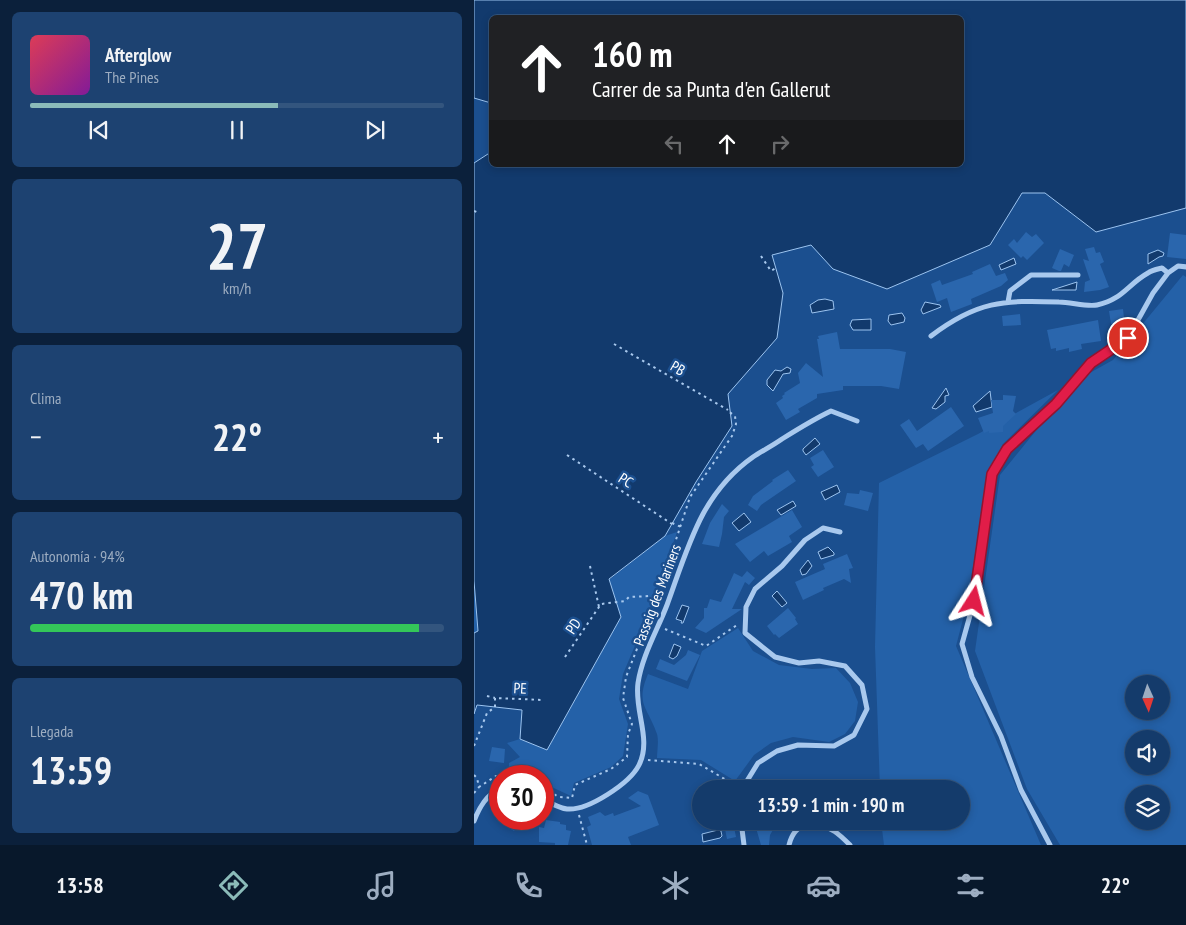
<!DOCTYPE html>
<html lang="es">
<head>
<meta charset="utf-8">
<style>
	:root { --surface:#143b6b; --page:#1d4271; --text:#f1f3f6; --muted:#9dadc1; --line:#33557e; --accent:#8bbbb9 }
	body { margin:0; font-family:"PT Sans Narrow",sans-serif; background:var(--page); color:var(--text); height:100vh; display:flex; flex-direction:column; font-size:19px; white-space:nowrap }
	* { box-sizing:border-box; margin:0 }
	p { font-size:16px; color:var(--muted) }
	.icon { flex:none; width:28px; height:28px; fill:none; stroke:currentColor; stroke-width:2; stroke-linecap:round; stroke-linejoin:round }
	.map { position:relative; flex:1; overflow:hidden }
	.details { display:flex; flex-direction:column; gap:12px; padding:12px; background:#0b203b; width:474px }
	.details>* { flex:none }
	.banner { position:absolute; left:15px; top:15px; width:475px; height:152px; border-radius:8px; box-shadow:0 2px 8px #0003,0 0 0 1px var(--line); background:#202124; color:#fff; overflow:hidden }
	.needle { width:32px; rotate:177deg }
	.tools { position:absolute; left:651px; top:675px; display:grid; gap:10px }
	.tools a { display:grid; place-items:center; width:45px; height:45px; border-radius:50%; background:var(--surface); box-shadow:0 2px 8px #0003,0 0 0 1px var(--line); font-size:25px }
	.speed { position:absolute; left:15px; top:765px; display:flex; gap:10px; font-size:25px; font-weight:700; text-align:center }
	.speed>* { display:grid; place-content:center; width:65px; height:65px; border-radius:50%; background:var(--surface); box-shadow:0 2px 8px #0003,0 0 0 1px var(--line); line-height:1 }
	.speed .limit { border:8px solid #d22; background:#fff; color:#111 }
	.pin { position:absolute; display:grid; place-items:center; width:42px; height:42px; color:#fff; margin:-21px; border:2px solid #fff; border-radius:50%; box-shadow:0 1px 5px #0007 }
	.me { position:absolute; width:55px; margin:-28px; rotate:9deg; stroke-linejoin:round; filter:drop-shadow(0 0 4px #0008) }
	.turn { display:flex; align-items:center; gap:18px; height:105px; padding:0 20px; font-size:22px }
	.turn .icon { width:65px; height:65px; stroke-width:2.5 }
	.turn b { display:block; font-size:35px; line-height:42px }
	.lanes { display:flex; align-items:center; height:48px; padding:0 20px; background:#0003; justify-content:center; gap:25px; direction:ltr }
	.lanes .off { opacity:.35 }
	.big { font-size:38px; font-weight:600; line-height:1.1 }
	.details .widget { flex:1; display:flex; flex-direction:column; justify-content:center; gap:8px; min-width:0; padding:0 18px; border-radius:8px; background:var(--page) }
	.details .dial { align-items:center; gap:0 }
	.dial b { font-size:65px; line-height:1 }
	.song { display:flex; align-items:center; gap:15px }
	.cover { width:60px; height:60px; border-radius:8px; background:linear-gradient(135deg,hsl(350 70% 55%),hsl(290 70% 35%)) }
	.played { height:5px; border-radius:2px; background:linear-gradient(90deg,var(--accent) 60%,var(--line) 60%) }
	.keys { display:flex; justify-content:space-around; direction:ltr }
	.heat { display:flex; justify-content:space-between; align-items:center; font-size:28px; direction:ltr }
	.charge { height:8px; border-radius:4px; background:linear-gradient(90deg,#34c759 94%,var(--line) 0) }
	.trip { position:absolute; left:218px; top:780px; width:278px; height:50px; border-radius:25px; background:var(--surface); box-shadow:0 2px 8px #0003,0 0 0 1px var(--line); font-weight:600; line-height:50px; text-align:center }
	.menu { display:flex; height:80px; justify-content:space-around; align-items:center; background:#08182b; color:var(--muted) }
	.menu .icon { width:35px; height:35px }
	.menu .on { color:var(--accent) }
	.menu b { font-size:22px; color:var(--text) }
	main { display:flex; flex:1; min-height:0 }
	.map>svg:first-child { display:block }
	.green { fill:#2461a8; fill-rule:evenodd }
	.water { fill:#123a6d; stroke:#9cc4f0 }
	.building { fill:#2a66ad }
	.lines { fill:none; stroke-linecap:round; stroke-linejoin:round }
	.path { stroke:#a9c9ee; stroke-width:2; stroke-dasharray:2.5 4; stroke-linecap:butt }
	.street { stroke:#a9c9ee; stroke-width:5 }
	.route-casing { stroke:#92132f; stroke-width:12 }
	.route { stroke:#e11d48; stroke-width:9 }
	.labels { text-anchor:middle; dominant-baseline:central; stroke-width:5; stroke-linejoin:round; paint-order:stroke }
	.street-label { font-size:15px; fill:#fff; stroke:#1b4f8f }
</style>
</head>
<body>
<main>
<section class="details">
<div class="widget">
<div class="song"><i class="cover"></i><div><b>Afterglow</b><p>The Pines</p></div></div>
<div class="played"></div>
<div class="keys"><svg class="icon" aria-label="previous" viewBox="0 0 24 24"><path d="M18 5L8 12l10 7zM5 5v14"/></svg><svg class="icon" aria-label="pause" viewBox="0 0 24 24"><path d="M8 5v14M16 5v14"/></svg><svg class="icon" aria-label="next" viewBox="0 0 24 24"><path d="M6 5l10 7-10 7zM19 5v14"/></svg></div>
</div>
<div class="widget dial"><b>27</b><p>km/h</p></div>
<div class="widget"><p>Clima</p>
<div class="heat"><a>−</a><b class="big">22°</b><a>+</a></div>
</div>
<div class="widget"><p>Autonomía · 94%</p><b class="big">470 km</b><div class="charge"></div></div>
<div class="widget"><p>Llegada</p><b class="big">13:59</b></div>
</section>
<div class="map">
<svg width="713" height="845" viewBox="0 0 713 845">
	<rect width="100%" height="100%" fill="#1b4f8f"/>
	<path class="green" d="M 709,275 L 712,277 L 712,845 L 586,845 L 553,789 L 501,651 L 526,475 L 603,380 L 639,360 ZM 660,684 L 688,684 L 688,711 L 660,711 ZM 660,739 L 688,739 L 688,766 L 660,766 ZM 660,794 L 688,794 L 688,821 L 660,821 Z
		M 584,390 L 529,444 L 514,473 L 493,604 L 482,646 L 567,845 L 410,845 L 407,821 L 486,821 L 486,789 L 406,789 L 401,647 L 405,483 L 504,434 Z
		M 203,532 L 176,610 L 149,674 L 145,699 L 154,724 L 149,756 L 137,767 L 100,783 L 97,796 L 69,783 L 69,776 L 49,776 L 35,772 L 35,763 L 46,757 L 33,743 L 46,739 L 73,750 L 147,617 L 135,580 L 191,536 Z
		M 0,581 L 4,632 L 0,633 Z
		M 264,628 L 279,651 L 305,665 L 338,669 L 362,668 L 376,683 L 384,702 L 381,721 L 371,734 L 355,742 L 319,737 L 297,743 L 280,755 L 261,781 L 227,760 L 183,758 C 183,751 185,741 183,734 C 174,707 161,705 174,674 L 214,689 L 228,651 Z"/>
	<path class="water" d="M 0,0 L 712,0 L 712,208 L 622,232 L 571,193 L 548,193 L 516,245 L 413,289 L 359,269 L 337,245 L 298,255 L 309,293 L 303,338 L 254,394 L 258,426 L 222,482 L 191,536 L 135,579 L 147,617 L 73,750 L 46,739 L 48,710 L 3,705 L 0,714 L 0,633 L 4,631 L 0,581 L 0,163 L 17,152 L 18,165 L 488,165 L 488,18 L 18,18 L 17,103 L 0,98 Z
		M 684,250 L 690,253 L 689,256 L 685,257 L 674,264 L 674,254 Z
		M 540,258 L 542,264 L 527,270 L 525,265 Z
		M 603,282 L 602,290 L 578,290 Z
		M 344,300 L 351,299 L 359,301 L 360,309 L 338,313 L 336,305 Z
		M 451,302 L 466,305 L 467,307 L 449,314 L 447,310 Z
		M 428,313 L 431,318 L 430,322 L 417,325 L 414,321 L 415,315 Z
		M 397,319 L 397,330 L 379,330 L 376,325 L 378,320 Z
		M 313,367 L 317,369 L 316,373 L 309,374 L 299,391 L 293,385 L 293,380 L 301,370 L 307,371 Z
		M 472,388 L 475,395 L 471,396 L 471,402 L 462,409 L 458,408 Z
		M 516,391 L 518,407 L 502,412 L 499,406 Z
		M 341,438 L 346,444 L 332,455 L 329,451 L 329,449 Z
		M 363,485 L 366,492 L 351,500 L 347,492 Z
		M 319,501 L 322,506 L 307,515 L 303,510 Z
		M 270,513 L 277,522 L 265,531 L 258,523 Z
		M 354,547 L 360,553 L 360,555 L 347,559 L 344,552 Z
		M 334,560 L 338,566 L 332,574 L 328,575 L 326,570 Z
		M 303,591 L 313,603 L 308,607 L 298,596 Z
		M 208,605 L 215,607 L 209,623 L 207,623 L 208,621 L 202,619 Z
		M 200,644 L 207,647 L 203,656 L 199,659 L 195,657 Z
		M 244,830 L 247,831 L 248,836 L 246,838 L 229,842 L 228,834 Z"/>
	<path class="building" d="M 552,232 L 558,237 L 562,234 L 570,243 L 553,260 L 549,256 L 547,258 L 534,245 L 540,239 L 543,243 Z
		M 696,233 L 713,235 L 713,259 L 693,257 Z
		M 620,247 L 622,253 L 626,252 L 630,262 L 626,264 L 635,287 L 626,290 L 610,292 L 611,282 L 616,280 L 609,259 L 615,261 L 611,249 Z
		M 586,249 L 600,255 L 595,267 L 590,264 L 587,271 L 585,271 L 578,268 Z
		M 516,264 L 522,276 L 531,273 L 534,280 L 527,286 L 497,299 L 498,304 L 477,312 L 473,298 L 463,302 L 457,284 L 466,280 L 468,285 L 499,274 L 498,272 Z
		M 649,309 L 650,318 L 647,323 L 637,324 L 635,311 Z
		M 546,314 L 547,325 L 529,326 L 528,316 Z
		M 624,320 L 627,341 L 607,344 L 608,349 L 595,352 L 595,348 L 582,351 L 582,348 L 577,349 L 573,330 Z
		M 363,332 L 366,349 L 416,349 L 432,352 L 425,389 L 407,386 L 369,386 L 369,390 L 343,394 L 343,398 L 324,409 L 326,412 L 312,420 L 302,403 L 309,398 L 308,396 L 311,394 L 310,393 L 326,383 L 324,373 L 332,363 L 349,377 L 343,339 L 345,339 L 344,336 Z
		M 529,395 L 542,396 L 539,411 L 542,414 L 529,426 L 529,432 L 515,433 L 515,431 L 510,433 L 504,418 L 519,413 L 517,400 L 529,400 Z
		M 477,407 L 490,426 L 454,451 L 449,444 L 442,448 L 426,425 L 435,419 L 443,431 Z
		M 349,450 L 360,467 L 344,477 L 337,467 L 340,465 L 336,458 Z
		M 314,470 L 322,481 L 287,505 L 283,511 L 274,505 L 279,496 L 299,481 L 298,480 Z
		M 386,490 L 399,493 L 394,511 L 370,505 L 373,493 L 385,494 Z
		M 248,504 L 255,511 L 250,517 L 248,534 L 245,547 L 228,544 L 236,523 Z
		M 318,510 L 328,527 L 315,536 L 318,542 L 294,556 L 290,551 L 276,562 L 261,544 Z
		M 373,554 L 379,568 L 375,569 L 377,583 L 370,579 L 349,588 L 350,590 L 329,600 L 321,582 L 351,569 L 349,564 Z
		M 273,571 L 281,578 L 275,585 L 271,582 L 258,609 L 268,609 L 232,633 L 221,628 L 230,618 L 230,608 L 233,608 L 236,599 L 247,602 L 260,573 L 268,577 Z
		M 314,608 L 322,618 L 321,619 L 324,624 L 305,638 L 301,634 L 300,635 L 293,626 Z
		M 214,650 L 226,655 L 213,681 L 182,669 L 186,659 L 200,665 L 212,655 Z
		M 18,747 L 31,749 L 30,763 L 15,761 Z
		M 164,791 L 174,795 L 185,825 L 154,837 L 157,845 L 118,845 L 113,827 L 117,825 L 114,817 L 126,812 L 131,816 L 139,813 L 140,816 L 167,806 L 154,798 Z
		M 22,819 L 48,819 L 40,831 Z
		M 72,820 L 86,822 L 86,824 L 92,825 L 92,830 L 97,831 L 94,845 L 81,845 L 81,843 L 65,842 L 65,827 L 70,828 Z
		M 304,821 L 296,835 L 295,845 L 287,845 L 282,828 Z
		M 260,827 L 262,837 L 253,839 L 251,829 Z"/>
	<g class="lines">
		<path class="path" d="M 0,211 L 5,213
			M 287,256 L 297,271 L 302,268
			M 140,344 L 254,410
			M 93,455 L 198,524
			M 198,523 L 207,527
			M 202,560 L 196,558 L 216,497 L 258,436 L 262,424 L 261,416 L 254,411
			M 116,566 L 125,607
			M 191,629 L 232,646 L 263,625
			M 91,657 L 127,604 L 151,601 L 155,597 L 176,596 L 182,600 L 196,558
			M 13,696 L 21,698
			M 0,746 L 13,713 L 21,707 L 21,698 L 69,700
			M 174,760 L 225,764 L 261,785
			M 0,775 L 3,778 L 5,787 L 22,776 L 35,776
			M 69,788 L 85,797 L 98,798 L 101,785 L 137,769 L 153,757 L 154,734 L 158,724 L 149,698 L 152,677 L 182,600
			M 0,793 L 5,787
			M 105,815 L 113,845"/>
		<path class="street" d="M 534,302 L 536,291 L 557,275 L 604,275
			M 457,336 C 503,301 529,300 585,302 C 597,302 612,307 623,305 C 648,300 654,284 674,273 C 678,270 684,269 688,268 L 694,273
			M 268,789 L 284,763 L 303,751 L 324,745 L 360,746 L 380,735 L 393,709 L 388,685 L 371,666 L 345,661 L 325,663 L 301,657 L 271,633 L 272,607 L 281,589 L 308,566 L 331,540 L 349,528 L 366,532
			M 69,799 C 76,803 85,808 93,809 C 114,811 156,783 165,765 C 178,739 160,711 164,683 C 168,656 183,631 193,605 C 204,575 214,542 229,514 C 241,492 259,471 279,457 C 288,451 298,446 308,439 C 324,429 340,419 357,411 L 383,421
			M 0,821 C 6,806 12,796 26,788
			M 267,821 L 270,845
			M 315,845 C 321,820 342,821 360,831 C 366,835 371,840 376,845
			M 576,845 L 547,790 L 527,736 L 498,677 L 488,644 L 500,601 L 518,474 L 533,449 L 582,404 L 617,363 L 654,338 L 679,293 L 694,273 L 704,266 L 713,267"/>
	</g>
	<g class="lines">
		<defs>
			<path id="route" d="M 500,601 L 518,474 L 533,449 L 582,404 L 617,363 L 654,338"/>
		</defs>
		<use href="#route" class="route-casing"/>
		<use href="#route" class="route"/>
	</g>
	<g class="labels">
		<g class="street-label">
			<text transform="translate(204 368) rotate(30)">PB</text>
			<text transform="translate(152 480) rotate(33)">PC</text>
			<text transform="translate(183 595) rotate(-69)">Passeig des Mariners</text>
			<text transform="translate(99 626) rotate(-56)">PD</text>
			<text transform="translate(46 688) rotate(3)">PE</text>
		</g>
	</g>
</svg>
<div class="tools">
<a><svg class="needle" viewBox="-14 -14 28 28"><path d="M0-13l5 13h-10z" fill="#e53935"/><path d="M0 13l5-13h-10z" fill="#9dadc1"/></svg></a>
<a><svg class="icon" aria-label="sound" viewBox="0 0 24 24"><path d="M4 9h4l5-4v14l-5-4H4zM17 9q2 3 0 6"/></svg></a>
<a><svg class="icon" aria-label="layers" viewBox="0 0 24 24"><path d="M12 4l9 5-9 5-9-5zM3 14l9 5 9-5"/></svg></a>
</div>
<div class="speed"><div class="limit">30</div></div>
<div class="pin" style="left:654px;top:338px;background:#d93025"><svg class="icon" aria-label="arrive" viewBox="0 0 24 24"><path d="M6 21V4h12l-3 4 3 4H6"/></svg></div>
<svg class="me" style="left:500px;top:601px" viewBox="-20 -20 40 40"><path d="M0-17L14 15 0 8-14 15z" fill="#e11d48" stroke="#fff" stroke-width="4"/></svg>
<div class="trip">13:59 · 1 min · 190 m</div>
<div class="banner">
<div class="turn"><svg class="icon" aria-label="ahead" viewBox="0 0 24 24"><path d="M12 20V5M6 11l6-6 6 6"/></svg><div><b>160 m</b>Carrer de sa Punta d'en Gallerut</div></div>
<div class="lanes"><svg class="icon off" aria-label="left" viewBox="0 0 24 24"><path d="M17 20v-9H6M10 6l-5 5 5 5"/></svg><svg class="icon" aria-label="ahead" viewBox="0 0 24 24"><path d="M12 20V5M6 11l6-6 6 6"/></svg><svg class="icon off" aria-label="right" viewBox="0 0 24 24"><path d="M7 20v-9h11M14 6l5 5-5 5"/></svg></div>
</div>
</div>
</main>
<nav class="menu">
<b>13:58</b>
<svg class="icon on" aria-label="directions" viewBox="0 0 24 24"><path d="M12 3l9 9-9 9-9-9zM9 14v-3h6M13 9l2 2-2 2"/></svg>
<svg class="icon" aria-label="music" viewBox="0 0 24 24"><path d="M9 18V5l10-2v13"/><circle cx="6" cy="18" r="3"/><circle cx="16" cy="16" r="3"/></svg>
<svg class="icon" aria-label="phone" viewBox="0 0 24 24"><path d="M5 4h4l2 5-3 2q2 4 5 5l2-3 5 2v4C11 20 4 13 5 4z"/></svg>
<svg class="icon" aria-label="climate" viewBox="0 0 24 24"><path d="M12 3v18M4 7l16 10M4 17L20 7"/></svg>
<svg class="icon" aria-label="car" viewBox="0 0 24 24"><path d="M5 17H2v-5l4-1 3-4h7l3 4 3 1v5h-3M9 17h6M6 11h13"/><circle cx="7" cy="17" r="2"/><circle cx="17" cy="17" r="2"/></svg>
<svg class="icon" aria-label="filters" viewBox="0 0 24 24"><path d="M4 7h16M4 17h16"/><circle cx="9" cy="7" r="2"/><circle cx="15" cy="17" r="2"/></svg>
<b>22°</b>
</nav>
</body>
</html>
